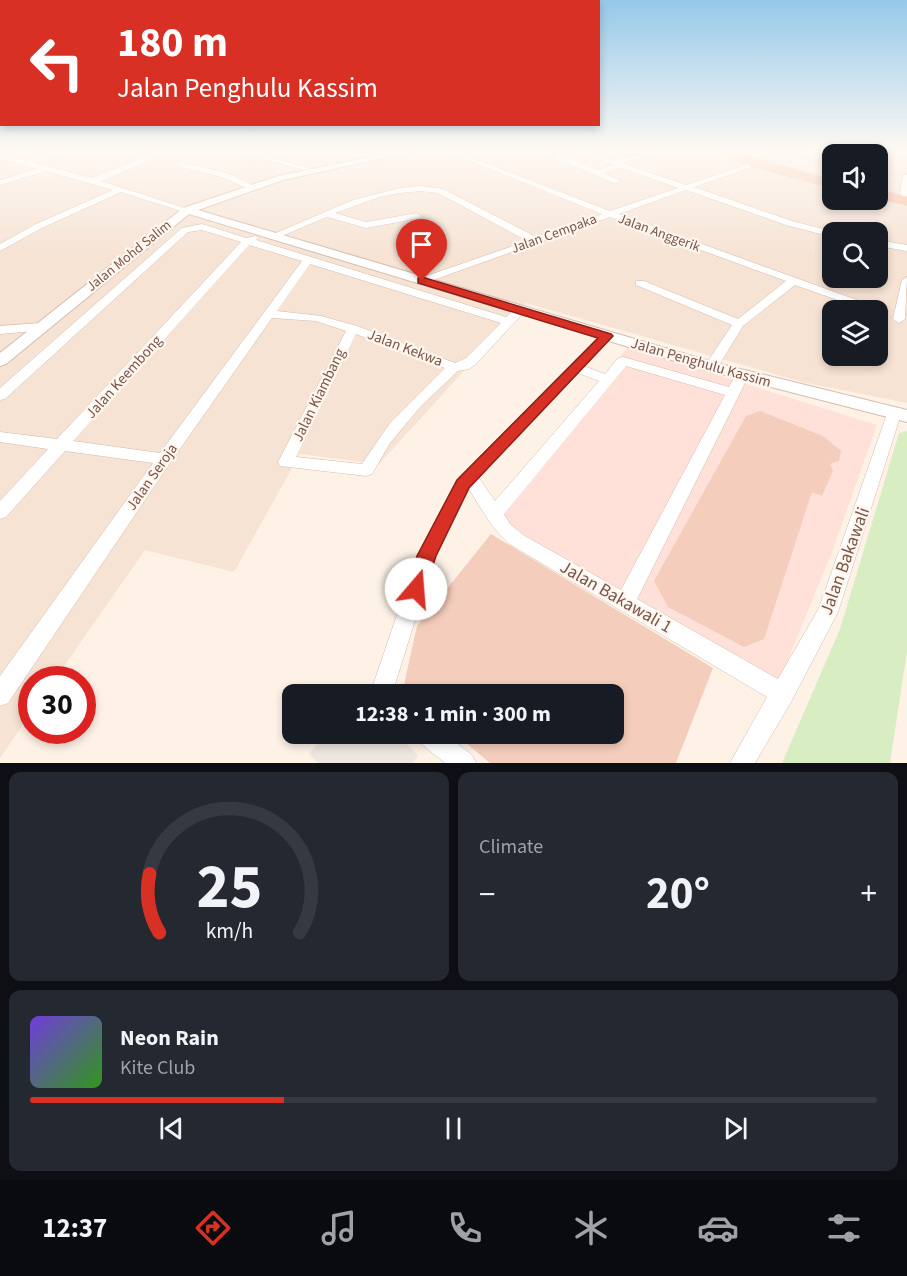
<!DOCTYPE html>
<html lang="en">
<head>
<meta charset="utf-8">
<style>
	:root { --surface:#171b24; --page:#242831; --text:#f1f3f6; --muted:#9ea1a6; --line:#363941; --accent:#d93025 }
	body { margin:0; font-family:"Source Sans 3",sans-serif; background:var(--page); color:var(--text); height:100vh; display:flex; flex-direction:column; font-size:22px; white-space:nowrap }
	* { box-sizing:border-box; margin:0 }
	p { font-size:20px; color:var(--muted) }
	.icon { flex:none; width:33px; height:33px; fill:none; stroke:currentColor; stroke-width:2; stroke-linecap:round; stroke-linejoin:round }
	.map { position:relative; height:763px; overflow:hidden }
	.side { display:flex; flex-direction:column; gap:9px; padding:9px; background:#0d0f14; flex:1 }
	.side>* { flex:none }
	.hud { position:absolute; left:0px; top:0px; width:600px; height:126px; box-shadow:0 3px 9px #0003; background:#d93025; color:#fff; overflow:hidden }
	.tools { position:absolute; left:822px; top:144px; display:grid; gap:12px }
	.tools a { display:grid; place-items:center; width:66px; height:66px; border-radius:12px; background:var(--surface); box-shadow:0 3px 9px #0003; font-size:30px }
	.speed { position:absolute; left:18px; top:666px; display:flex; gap:12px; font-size:30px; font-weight:700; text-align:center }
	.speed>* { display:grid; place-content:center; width:78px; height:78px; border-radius:50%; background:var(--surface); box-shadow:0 3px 9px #0003; line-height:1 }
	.speed .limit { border:9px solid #d22; background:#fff; color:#111 }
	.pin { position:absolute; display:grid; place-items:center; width:51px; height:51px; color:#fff; margin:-62px -26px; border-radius:50% 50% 50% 0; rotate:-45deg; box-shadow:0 0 6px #0007 }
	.pin .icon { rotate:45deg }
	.me { position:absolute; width:66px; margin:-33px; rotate:18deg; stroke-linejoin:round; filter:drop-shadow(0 0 4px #0008) }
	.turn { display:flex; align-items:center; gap:21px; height:126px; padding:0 18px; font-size:27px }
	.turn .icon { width:78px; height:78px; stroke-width:2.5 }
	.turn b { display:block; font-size:42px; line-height:51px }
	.big { font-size:45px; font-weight:700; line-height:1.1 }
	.side .tile { flex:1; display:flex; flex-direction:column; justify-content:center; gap:9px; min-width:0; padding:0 21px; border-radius:12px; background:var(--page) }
	.side .dial { align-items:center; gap:0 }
	.dial svg { height:156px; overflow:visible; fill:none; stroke:var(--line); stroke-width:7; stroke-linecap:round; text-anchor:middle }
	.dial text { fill:var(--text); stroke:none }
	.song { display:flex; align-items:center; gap:18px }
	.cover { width:72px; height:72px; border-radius:9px; background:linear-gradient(135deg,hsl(260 70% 55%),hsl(110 70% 35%)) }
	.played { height:6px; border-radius:3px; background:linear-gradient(90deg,var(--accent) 30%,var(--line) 30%) }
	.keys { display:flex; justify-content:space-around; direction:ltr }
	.heat { display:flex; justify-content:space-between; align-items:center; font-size:33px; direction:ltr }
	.side .tiles { flex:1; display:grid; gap:9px; grid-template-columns:1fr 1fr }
	.tile:last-child { grid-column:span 2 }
	.trip { position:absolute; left:282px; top:684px; width:342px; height:60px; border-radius:12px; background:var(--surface); box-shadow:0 3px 9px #0003; font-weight:700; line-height:60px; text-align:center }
	.tab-bar { display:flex; height:96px; justify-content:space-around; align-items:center; background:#090b0e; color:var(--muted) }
	.tab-bar .icon { width:42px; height:42px }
	.tab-bar .active { color:var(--accent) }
	.tab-bar b { font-size:27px; color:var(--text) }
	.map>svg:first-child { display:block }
	.residential { fill:#f6e3d4; fill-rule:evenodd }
	.commercial { fill:#ffe1da }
	.industrial { fill:#eee6e0 }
	.green { fill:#d9edc3 }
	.building { fill:#f5cdbc }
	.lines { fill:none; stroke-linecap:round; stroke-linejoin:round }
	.minor-casing { stroke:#d4bbae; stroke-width:1 }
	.tertiary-casing { stroke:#d4bbae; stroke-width:2 }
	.trunk-casing { stroke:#dacfcc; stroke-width:2 }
	.minor { fill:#fff; fill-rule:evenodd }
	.tertiary { fill:#fff; fill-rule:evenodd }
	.trunk { fill:#febc9b; fill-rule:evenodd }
	.route { fill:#d93025; stroke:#8d1f18; stroke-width:1.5 }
	.labels { text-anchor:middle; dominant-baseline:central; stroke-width:4.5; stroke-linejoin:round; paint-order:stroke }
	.far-street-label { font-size:14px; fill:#7a5549; stroke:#fff7ef }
	.street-label { font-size:15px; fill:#7a5549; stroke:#fff7ef }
	.near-street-label { font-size:18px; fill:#7a5549; stroke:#fff7ef }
</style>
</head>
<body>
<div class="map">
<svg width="907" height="763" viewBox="0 0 907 763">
	<rect width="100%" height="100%" fill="#fef2e7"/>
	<path class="residential" d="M 0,150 L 907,150 L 907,403 L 802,382 L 526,303 L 379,464 L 300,454 L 234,572 L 145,550 L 55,679 L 32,680 L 31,713 L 0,758 ZM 832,154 L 878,154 L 878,200 L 832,200 ZM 832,232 L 878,232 L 878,278 L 832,278 ZM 832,310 L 878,310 L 878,356 L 832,356 Z"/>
	<path class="commercial" d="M 774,150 L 788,150 L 814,158 L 799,169 L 753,154 Z
		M 628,347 L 877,425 L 831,555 L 778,684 L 522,537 L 507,525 L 494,504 Z"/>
	<path class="industrial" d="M 325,734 L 396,734 L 418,755 L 413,763 L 318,763 L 309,754 Z"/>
	<path class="green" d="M 907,431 L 907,651 L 890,763 L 782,763 L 840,629 L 899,433 Z"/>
	<path class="building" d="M 760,411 L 823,436 L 841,451 L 839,461 L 830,464 L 833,471 L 822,496 L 812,492 L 764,639 L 744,647 L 668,607 L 654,581 L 746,416 Z
		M 491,534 L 713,668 L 676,763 L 490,763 L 455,734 L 614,734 L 614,694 L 409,694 L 403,689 L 417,626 Z"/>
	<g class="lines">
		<defs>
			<path id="minor" d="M 58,150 L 67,150 L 34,163 L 93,178 L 141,158 L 155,150 L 162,150 L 147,162 L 101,181 L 191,210 L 184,212 L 121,192 L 42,228 L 0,251 L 0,244 L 36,224 L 113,190 L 46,171 L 0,185 L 0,180 L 37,169 L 0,159 L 0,155 L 26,161 Z
				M 231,150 L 242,150 L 315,170 L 311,172 Z
				M 443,150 L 451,150 L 610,211 L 678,188 L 622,168 L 604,173 L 621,181 L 614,183 L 555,158 L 555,154 L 561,154 L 597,170 L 614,165 L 574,150 L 583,150 L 614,160 L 658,150 L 658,153 L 622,163 L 686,185 L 758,161 L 758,165 L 694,187 L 792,221 L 835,232 L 832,232 L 832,237 L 786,225 L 686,190 L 619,214 L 879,308 L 881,310 L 878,313 L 878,310 L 866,310 L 795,285 L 743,326 L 716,370 L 711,371 L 704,367 L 732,325 L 636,285 L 636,281 L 644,281 L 738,319 L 786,281 L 610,217 L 422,284 L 417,281 L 418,279 L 527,241 L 438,193 L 421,191 L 400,193 L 380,197 L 335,213 L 366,222 L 417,213 L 421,216 L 420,218 L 366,228 L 327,217 L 277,238 L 269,236 L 353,200 L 400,188 L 421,186 L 443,189 L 536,237 L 602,214 Z
				M 180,162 L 227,173 L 254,186 L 247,188 L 221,177 L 177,166 L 177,162 Z
				M 907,174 L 907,196 L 904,197 L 900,194 L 903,176 Z
				M 202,224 L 246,238 L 256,236 L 258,238 L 256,240 L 506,317 L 516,308 L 524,308 L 526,310 L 476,364 L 469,369 L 458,371 L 421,406 L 390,443 L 372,474 L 366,476 L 280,466 L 278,462 L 346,331 L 316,321 L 272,318 L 170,463 L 8,703 L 0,706 L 0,676 L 153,463 L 65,451 L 6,517 L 0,519 L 0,501 L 48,449 L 0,442 L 0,432 L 57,439 L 241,242 L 202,230 L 188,232 L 5,399 L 0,400 L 0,388 L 182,228 ZM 249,245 L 302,261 L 160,453 L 73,441 ZM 310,264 L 501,323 L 466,358 L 455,363 L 357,326 L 321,316 L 277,311 ZM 356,334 L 445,368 L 390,423 L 362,464 L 296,457 Z
				M 878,240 L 907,245 L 907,251 L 878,246 Z
				M 907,277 L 905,319 L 899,323 L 893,319 L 902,280 Z
				M 41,323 L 45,324 L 47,327 L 45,330 L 0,334 L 0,326 Z
				M 606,332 L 612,336 L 584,366 L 605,374 L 618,358 L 623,357 L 729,387 L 737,372 L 747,372 L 749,375 L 637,599 L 778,679 L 819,608 L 887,414 L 894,409 L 901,414 L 838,612 L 791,702 L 755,763 L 730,763 L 767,697 L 511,545 C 492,529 482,510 469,489 L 435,556 L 392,694 L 370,694 L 417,556 L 457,480 L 602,333 ZM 626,366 L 725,395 L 621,590 L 523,535 L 510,524 L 504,514 ZM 578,373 L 599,381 L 495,501 L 479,478 Z
				M 415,734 L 445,734 L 472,755 L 476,763 L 445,763 L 419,742 Z"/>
			<path id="tertiary" d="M 405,150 L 420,150 L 283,180 L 198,210 L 716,363 L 907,410 L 907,422 L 705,370 L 189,214 L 6,364 L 0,366 L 0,353 L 183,208 L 278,176 Z"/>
			<path id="trunk" d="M 715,150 L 731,150 L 759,160 L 832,180 L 832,188 L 751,166 Z
				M 878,190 L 907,197 L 907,205 L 878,198 Z"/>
		</defs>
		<use href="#minor" class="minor-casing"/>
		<use href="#tertiary" class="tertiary-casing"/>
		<use href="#trunk" class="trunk-casing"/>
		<use href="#minor" class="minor"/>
		<use href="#tertiary" class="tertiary"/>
		<use href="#trunk" class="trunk"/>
	</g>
	<linearGradient id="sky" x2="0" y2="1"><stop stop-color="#95c9e9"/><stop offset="0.59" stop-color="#fff9f4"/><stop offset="1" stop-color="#fff9f4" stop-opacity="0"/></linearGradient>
	<rect width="907" height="256" fill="url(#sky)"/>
	<path class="route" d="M 422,277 L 611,334 L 613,336 L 469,488 L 436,556 L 423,595 L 416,598 L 409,595 L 406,589 L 417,556 L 457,480 L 598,338 L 418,283 L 418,278 Z"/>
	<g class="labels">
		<g class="far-street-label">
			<text transform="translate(659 233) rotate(20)">Jalan Anggerik</text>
			<text transform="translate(554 234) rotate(-20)">Jalan Cempaka</text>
			<text transform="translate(129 256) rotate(-39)">Jalan Mohd Salim</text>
		</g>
		<g class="street-label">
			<text transform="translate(405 348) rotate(21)">Jalan Kekwa</text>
			<text transform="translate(701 363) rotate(16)">Jalan Penghulu Kassim</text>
			<text transform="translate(124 377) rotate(-48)">Jalan Keembong</text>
			<text transform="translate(319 395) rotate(-64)">Jalan Kiambang</text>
			<text transform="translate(152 477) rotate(-55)">Jalan Seroja</text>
		</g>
		<g class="near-street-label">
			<text transform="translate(845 561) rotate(-70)">Jalan Bakawali</text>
			<text transform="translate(616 597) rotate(30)">Jalan Bakawali 1</text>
		</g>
	</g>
</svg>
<div class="tools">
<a><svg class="icon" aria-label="sound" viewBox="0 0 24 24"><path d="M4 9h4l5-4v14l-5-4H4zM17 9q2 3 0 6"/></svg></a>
<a><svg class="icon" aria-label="search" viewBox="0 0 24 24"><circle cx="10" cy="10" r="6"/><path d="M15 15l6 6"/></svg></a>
<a><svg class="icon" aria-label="layers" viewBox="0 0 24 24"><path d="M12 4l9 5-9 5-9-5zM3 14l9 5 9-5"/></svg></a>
</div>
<div class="speed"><div class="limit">30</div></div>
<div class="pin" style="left:422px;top:281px;background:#d93025"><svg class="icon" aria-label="arrive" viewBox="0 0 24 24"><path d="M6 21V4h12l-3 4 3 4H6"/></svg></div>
<svg class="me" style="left:416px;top:589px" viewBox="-20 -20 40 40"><circle r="19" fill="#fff"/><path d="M0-13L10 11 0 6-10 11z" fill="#d93025"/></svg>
<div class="trip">12:38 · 1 min · 300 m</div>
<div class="hud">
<div class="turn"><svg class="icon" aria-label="left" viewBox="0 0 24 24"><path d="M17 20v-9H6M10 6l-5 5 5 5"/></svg><div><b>180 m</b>Jalan Penghulu Kassim</div></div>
</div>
</div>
<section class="side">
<div class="tiles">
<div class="tile dial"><svg viewBox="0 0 100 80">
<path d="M14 69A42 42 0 1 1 86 69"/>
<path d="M14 69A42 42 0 0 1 9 39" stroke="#d93025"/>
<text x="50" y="56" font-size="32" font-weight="700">25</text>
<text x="50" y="72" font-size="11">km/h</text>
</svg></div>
<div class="tile"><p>Climate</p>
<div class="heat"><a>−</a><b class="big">20°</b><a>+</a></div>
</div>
<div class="tile">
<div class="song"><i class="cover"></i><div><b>Neon Rain</b><p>Kite Club</p></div></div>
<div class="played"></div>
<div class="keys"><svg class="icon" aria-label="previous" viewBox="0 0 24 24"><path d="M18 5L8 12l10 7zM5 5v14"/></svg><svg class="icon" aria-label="pause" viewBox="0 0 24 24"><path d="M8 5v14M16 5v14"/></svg><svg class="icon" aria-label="next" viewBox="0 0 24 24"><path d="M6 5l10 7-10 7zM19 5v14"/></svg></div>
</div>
</div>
</section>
<nav class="tab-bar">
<b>12:37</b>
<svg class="icon active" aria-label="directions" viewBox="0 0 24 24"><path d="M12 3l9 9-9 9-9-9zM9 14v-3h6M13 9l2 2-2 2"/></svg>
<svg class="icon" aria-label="music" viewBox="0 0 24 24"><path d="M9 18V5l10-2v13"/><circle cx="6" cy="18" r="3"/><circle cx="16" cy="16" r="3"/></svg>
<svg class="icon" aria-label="phone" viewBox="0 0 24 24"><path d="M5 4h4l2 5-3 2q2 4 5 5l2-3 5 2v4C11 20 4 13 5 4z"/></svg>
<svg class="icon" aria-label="climate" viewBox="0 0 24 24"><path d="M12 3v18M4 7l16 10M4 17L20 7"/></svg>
<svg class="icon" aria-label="car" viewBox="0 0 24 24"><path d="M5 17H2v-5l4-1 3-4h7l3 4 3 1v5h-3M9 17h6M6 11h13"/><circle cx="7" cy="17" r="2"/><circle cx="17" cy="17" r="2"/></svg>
<svg class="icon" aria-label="filters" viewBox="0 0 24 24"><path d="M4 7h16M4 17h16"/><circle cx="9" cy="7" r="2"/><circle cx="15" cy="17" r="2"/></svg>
</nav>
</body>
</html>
